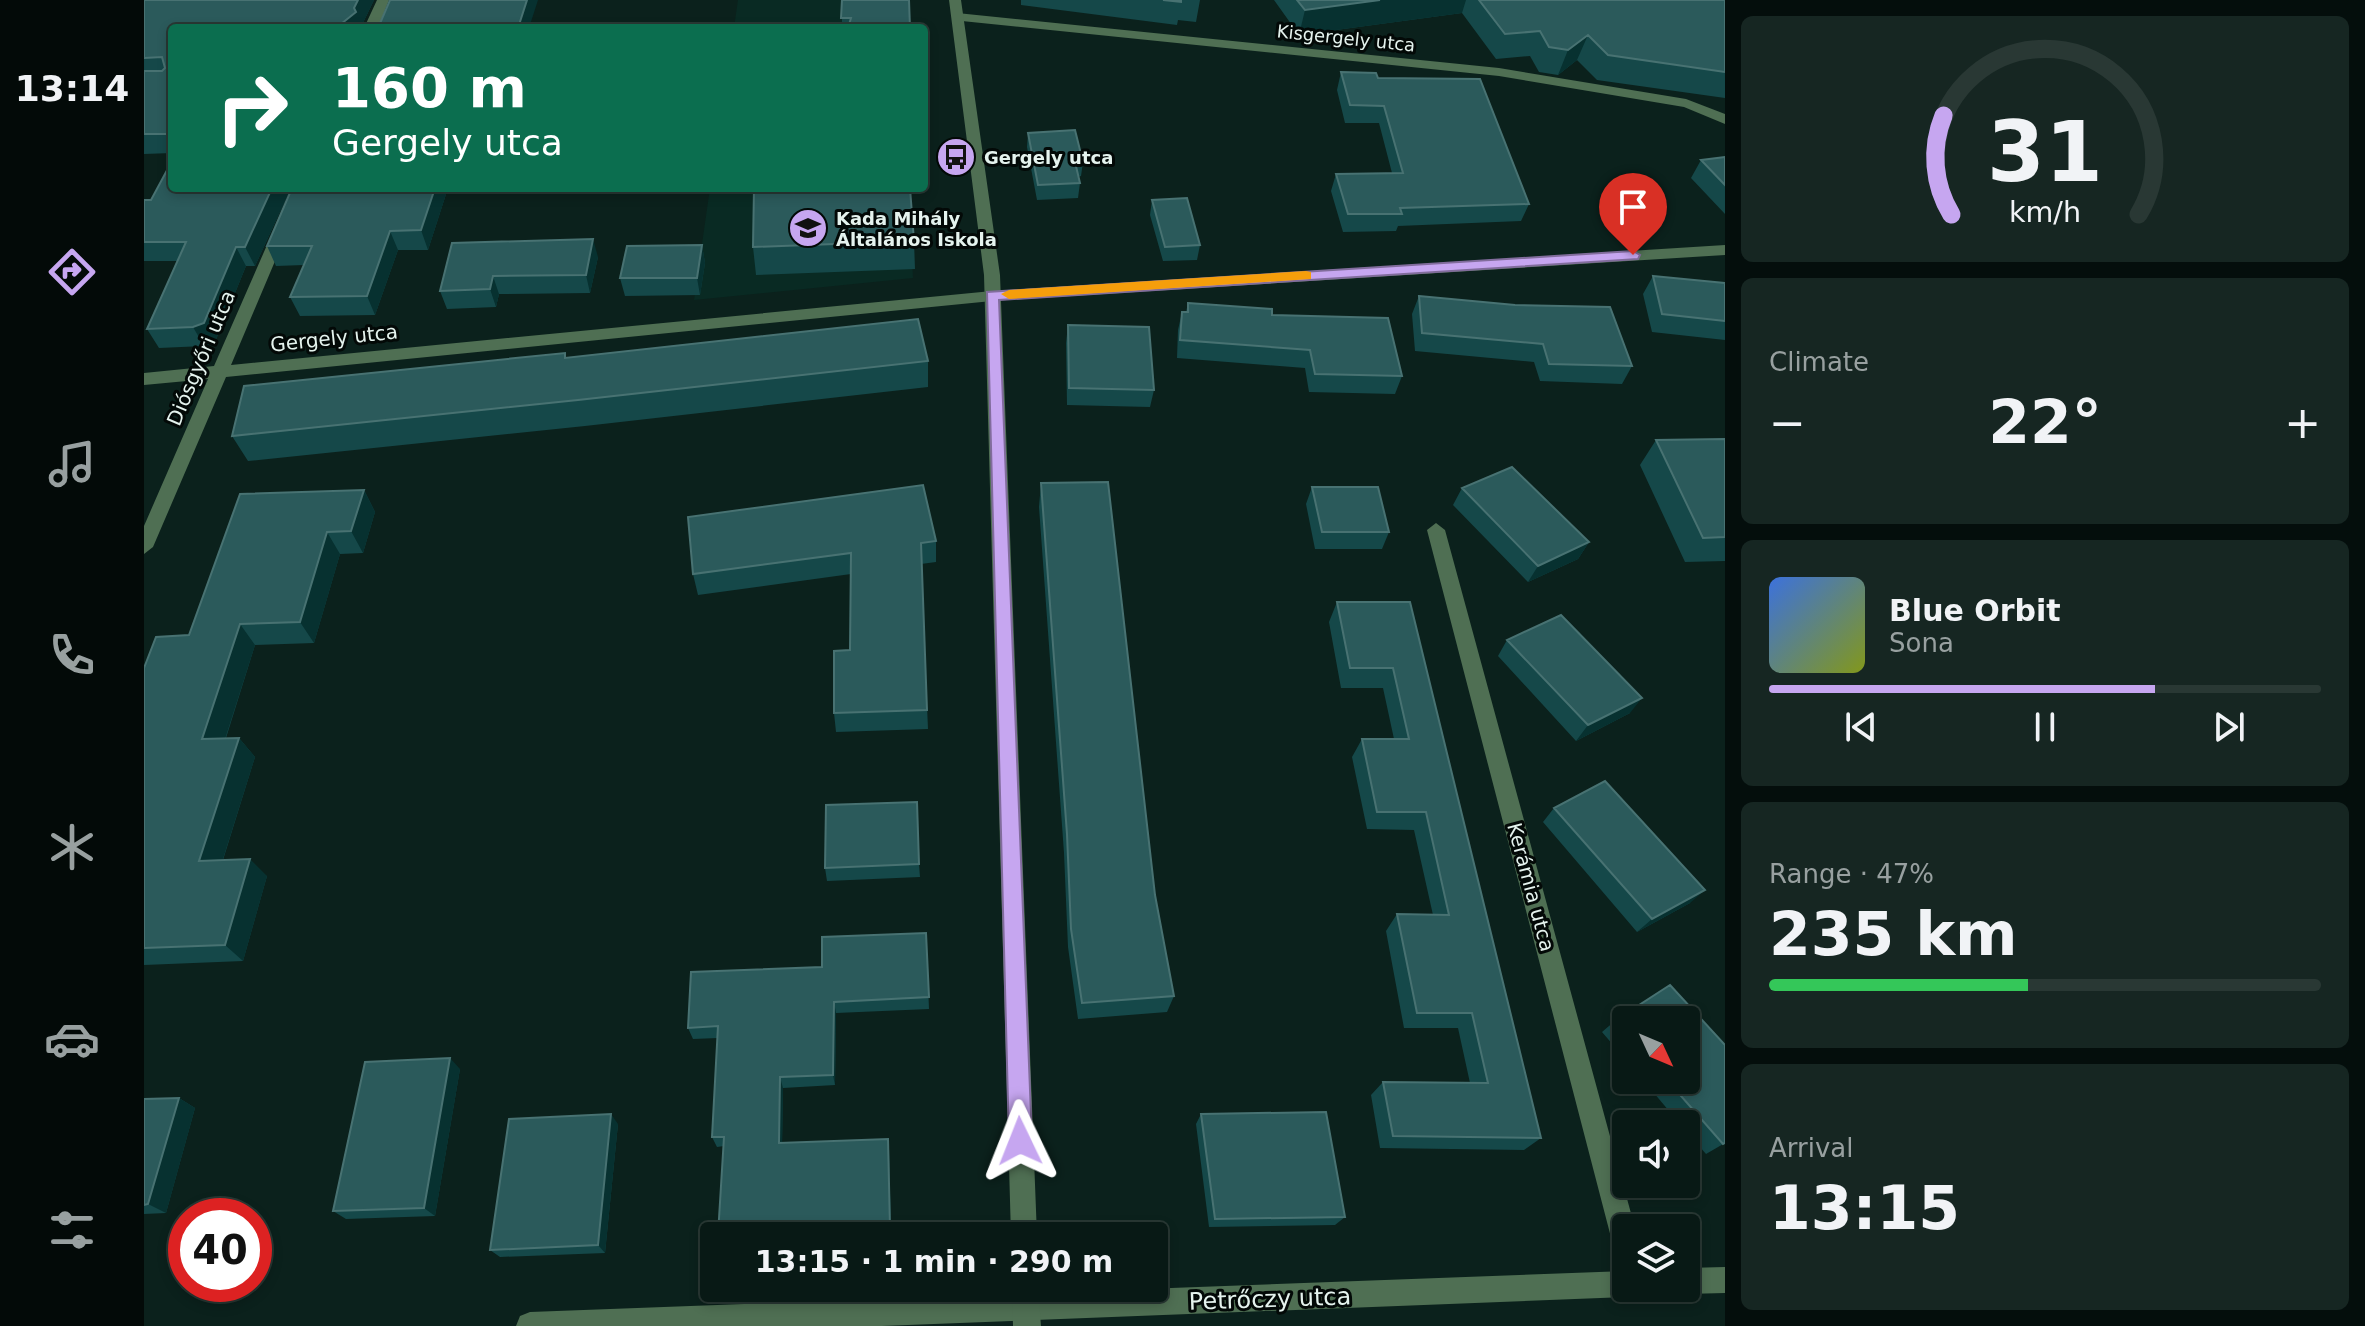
<!DOCTYPE html>
<html lang="en">
<head>
<meta charset="utf-8">
<style>
	:root { --surface:#081915; --page:#162622; --text:#f1f3f6; --muted:#98a0a0; --line:#293834; --accent:#c6a6f0 }
	body { margin:0; font-family:"DejaVu Sans",sans-serif; background:var(--page); color:var(--text); height:100vh; display:flex; flex-direction:column; font-size:30px; white-space:nowrap }
	* { box-sizing:border-box; margin:0 }
	p { font-size:26px; color:var(--muted) }
	.icon { flex:none; width:44px; height:44px; fill:none; stroke:currentColor; stroke-width:2; stroke-linecap:round; stroke-linejoin:round }
	.map { position:relative; flex:1; overflow:hidden }
	.drawer { display:flex; flex-direction:column; gap:16px; padding:16px; background:#040e0c; width:640px }
	.drawer>* { flex:none }
	.top-card { position:absolute; left:24px; top:24px; width:760px; height:168px; border-radius:8px; box-shadow:0 4px 12px #0003,0 0 0 2px var(--line); background:#0b6e4f; color:#fff; overflow:hidden }
	.needle { width:52px; rotate:134deg }
	.buttons { position:absolute; left:1468px; top:1006px; display:grid; gap:16px }
	.buttons a { display:grid; place-items:center; width:88px; height:88px; border-radius:8px; background:var(--surface); box-shadow:0 4px 12px #0003,0 0 0 2px var(--line); font-size:40px }
	.speed { position:absolute; left:24px; top:1198px; display:flex; gap:16px; font-size:40px; font-weight:700; text-align:center }
	.speed>* { display:grid; place-content:center; width:104px; height:104px; border-radius:50%; background:var(--surface); box-shadow:0 4px 12px #0003,0 0 0 2px var(--line); line-height:1 }
	.speed .limit { border:12px solid #d22; background:#fff; color:#111 }
	.pin { position:absolute; display:grid; place-items:center; width:68px; height:68px; color:#fff; margin:-82px -34px; border-radius:50% 50% 50% 0; rotate:-45deg; box-shadow:0 0 8px #0007 }
	.pin .icon { rotate:45deg }
	.me { position:absolute; width:88px; margin:-44px; rotate:358deg; stroke-linejoin:round; filter:drop-shadow(0 0 6px #0008) }
	.turn { display:flex; align-items:center; gap:28px; height:168px; padding:0 32px; font-size:36px }
	.turn .icon { width:104px; height:104px; stroke-width:2.5 }
	.turn b { display:block; font-size:56px; line-height:68px }
	.big { font-size:60px; font-weight:700; line-height:1.1 }
	.drawer .widget { flex:1; display:flex; flex-direction:column; justify-content:center; gap:12px; min-width:0; padding:0 28px; border-radius:12px; background:var(--page) }
	.drawer .dial { align-items:center; gap:0 }
	.dial svg { height:208px; overflow:visible; fill:none; stroke:var(--line); stroke-width:7; stroke-linecap:round; text-anchor:middle }
	.dial text { fill:var(--text); stroke:none }
	.song { display:flex; align-items:center; gap:24px }
	.cover { width:96px; height:96px; border-radius:12px; background:linear-gradient(135deg,hsl(220 70% 55%),hsl(70 70% 35%)) }
	.played { height:8px; border-radius:4px; background:linear-gradient(90deg,var(--accent) 70%,var(--line) 70%) }
	.keys { display:flex; justify-content:space-around; direction:ltr }
	.heat { display:flex; justify-content:space-between; align-items:center; font-size:44px; direction:ltr }
	.charge { height:12px; border-radius:6px; background:linear-gradient(90deg,#34c759 47%,var(--line) 0) }
	.trip { position:absolute; left:556px; top:1222px; width:468px; height:80px; border-radius:8px; background:var(--surface); box-shadow:0 4px 12px #0003,0 0 0 2px var(--line); font-weight:700; line-height:80px; text-align:center }
	main { display:flex; flex:1; min-height:0 }
	.dock { display:flex; flex-direction:column; width:144px; justify-content:space-around; align-items:center; background:#030a08; color:var(--muted) }
	.dock .icon { width:56px; height:56px }
	.dock .active { color:var(--accent) }
	.dock b { font-size:36px; color:var(--text) }
	.map>svg:first-child { display:block }
	.built { fill:#092a23 }
	.lines { fill:none; stroke-linecap:round; stroke-linejoin:round }
	.minor { fill:#4f6f53; fill-rule:evenodd }
	.tertiary { fill:#4f6f53; fill-rule:evenodd }
	.wall { fill:#154849 }
	.shaded-wall { fill:#073130 }
	.building { fill:#2b5a5b; stroke:#487272; stroke-width:2 }
	.route { fill:#c6a6f0; stroke:#816c9c; stroke-width:2 }
	.slow { fill:#f59e0b }
	.labels { text-anchor:middle; dominant-baseline:central; stroke-width:6; stroke-linejoin:round; paint-order:stroke }
	.far-street-label { font-size:18px; fill:#e5f3ee; stroke:#030907 }
	.far-poi-label { font-size:18px; font-weight:bold; fill:#e5f3ee; stroke:#030907; text-anchor:start }
	.street-label { font-size:20px; fill:#e5f3ee; stroke:#030907 }
	.near-street-label { font-size:24px; fill:#e5f3ee; stroke:#030907 }
</style>
</head>
<body>
<main>
<nav class="dock">
<b>13:14</b>
<svg class="icon active" aria-label="directions" viewBox="0 0 24 24"><path d="M12 3l9 9-9 9-9-9zM9 14v-3h6M13 9l2 2-2 2"/></svg>
<svg class="icon" aria-label="music" viewBox="0 0 24 24"><path d="M9 18V5l10-2v13"/><circle cx="6" cy="18" r="3"/><circle cx="16" cy="16" r="3"/></svg>
<svg class="icon" aria-label="phone" viewBox="0 0 24 24"><path d="M5 4h4l2 5-3 2q2 4 5 5l2-3 5 2v4C11 20 4 13 5 4z"/></svg>
<svg class="icon" aria-label="climate" viewBox="0 0 24 24"><path d="M12 3v18M4 7l16 10M4 17L20 7"/></svg>
<svg class="icon" aria-label="car" viewBox="0 0 24 24"><path d="M5 17H2v-5l4-1 3-4h7l3 4 3 1v5h-3M9 17h6M6 11h13"/><circle cx="7" cy="17" r="2"/><circle cx="17" cy="17" r="2"/></svg>
<svg class="icon" aria-label="filters" viewBox="0 0 24 24"><path d="M4 7h16M4 17h16"/><circle cx="9" cy="7" r="2"/><circle cx="15" cy="17" r="2"/></svg>
</nav>
<div class="map">
<svg width="1581" height="1326" viewBox="0 0 1581 1326">
	<rect width="100%" height="100%" fill="#0b211c"/>
	<path class="built" d="M 594,0 L 764,0 L 765,28 L 590,28 Z
		M 566,188 L 764,188 L 769,278 L 550,300 Z"/>
	<g class="lines">
		<path class="minor" d="M 233,0 L 245,0 L 234,28 L 220,28 Z
			M 813,13 L 1355,68 L 1542,99 L 1581,114 L 1581,124 L 1540,107 L 1355,76 L 808,20 L 808,14 Z
			M 148,188 L 162,188 L 87,365 L 848,291 L 1581,245 L 1581,255 L 848,301 L 82,377 L 9,547 L 0,554 L 0,526 L 64,379 L 0,385 L 0,373 L 70,366 Z
			M 1292,523 L 1301,530 L 1491,1228 L 1482,1228 L 1482,1258 L 1473,1254 L 1469,1245 L 1283,530 Z
			M 1581,1267 L 1581,1293 L 1542,1294 L 1533,1290 L 1532,1288 L 1542,1288 L 1542,1268 Z
			M 1482,1271 L 1482,1288 L 1494,1288 L 1491,1293 L 1482,1297 L 738,1326 L 372,1326 L 376,1316 L 386,1312 Z"/>
		<path class="tertiary" d="M 805,0 L 817,0 L 856,275 L 893,1236 L 867,1236 L 840,275 Z
			M 868,1288 L 894,1288 L 897,1326 L 869,1326 Z"/>
	</g>
	<path class="wall" d="M 0,0 L 230,0 L 217,27 L 218,28 L 28,28 L 28,153 L 0,154 Z
		M 698,0 L 766,28 L 698,28 Z
		M 877,0 L 1056,0 L 1052,22 L 1034,20 L 1033,25 L 877,5 Z
		M 1130,0 L 1581,0 L 1581,98 L 1453,80 L 1433,60 L 1414,75 L 1395,72 L 1386,56 L 1352,59 L 1318,13 L 1155,35 Z
		M 1197,72 L 1234,78 L 1385,204 L 1377,221 L 1254,226 L 1252,231 L 1199,232 L 1187,191 L 1192,174 L 1248,173 L 1235,123 L 1201,123 L 1193,90 Z
		M 884,133 L 939,162 L 937,176 L 934,177 L 936,183 L 934,198 L 893,200 L 883,147 Z
		M 1581,157 L 1581,214 L 1547,178 L 1557,160 Z
		M 28,188 L 147,188 L 111,266 L 102,266 L 71,342 L 60,346 L 15,348 L 3,329 L 33,261 L 0,261 L 0,200 L 7,200 Z
		M 148,188 L 304,188 L 284,250 L 254,250 L 231,315 L 156,316 L 146,297 L 160,265 L 132,266 L 123,246 Z
		M 1008,200 L 1056,245 L 1053,260 L 1019,261 L 1006,215 Z
		M 770,241 L 771,269 L 612,275 L 609,247 Z
		M 308,243 L 454,257 L 446,293 L 355,294 L 352,307 L 303,309 L 296,291 Z
		M 558,245 L 561,263 L 556,295 L 481,296 L 476,278 Z
		M 1509,276 L 1581,283 L 1581,340 L 1508,332 L 1499,294 Z
		M 1275,296 L 1488,366 L 1478,384 L 1396,381 L 1390,362 L 1271,351 L 1268,314 Z
		M 1044,303 L 1128,315 L 1258,376 L 1251,394 L 1165,392 L 1161,368 L 1033,358 L 1034,330 L 1038,312 L 1042,312 Z
		M 924,325 L 1010,390 L 1006,407 L 923,405 L 922,343 Z
		M 421,353 L 422,358 L 784,361 L 784,387 L 441,426 L 104,461 L 88,436 Z
		M 1581,439 L 1581,561 L 1541,562 L 1496,465 L 1512,440 Z
		M 897,483 L 1011,895 L 1030,996 L 1023,1012 L 934,1019 L 924,947 L 920,853 L 895,507 Z
		M 1168,487 L 1245,532 L 1238,549 L 1171,549 L 1162,504 Z
		M 1318,488 L 1445,542 L 1434,559 L 1384,582 L 1309,505 Z
		M 220,490 L 231,512 L 219,553 L 196,554 L 170,643 L 111,645 L 82,738 L 95,738 L 111,757 L 79,860 L 123,876 L 99,961 L 0,965 L 0,668 L 45,635 Z
		M 792,541 L 792,562 L 777,564 L 784,729 L 692,732 L 690,713 L 706,650 L 707,574 L 554,595 L 549,574 Z
		M 1193,602 L 1266,602 L 1397,1138 L 1380,1150 L 1236,1148 L 1227,1095 L 1239,1082 L 1326,1083 L 1314,1028 L 1260,1028 L 1242,931 L 1253,914 L 1289,915 L 1270,830 L 1223,829 L 1208,757 L 1218,739 L 1250,739 L 1239,688 L 1197,688 L 1185,622 Z
		M 1363,640 L 1486,713 L 1432,741 L 1354,656 Z
		M 1410,808 L 1546,903 L 1493,932 L 1399,822 Z
		M 775,864 L 776,877 L 683,881 L 681,868 Z
		M 782,933 L 785,1009 L 692,1013 L 691,1085 L 639,1088 L 638,1143 L 745,1148 L 747,1236 L 575,1236 L 580,1146 L 573,1147 L 568,1137 L 574,1038 L 549,1039 L 544,1028 L 678,967 Z
		M 1526,985 L 1581,1045 L 1581,1143 L 1562,1154 L 1542,1131 L 1542,1124 L 1536,1124 L 1499,1080 L 1542,1080 L 1542,1020 L 1482,1020 L 1482,1060 L 1458,1032 L 1472,1020 Z
		M 316,1069 L 291,1216 L 202,1219 L 189,1211 Z
		M 35,1098 L 51,1108 L 22,1213 L 0,1214 L 0,1099 Z
		M 1057,1114 L 1201,1217 L 1191,1225 L 1065,1227 L 1052,1124 Z
		M 474,1124 L 461,1253 L 356,1257 L 346,1250 Z"/>
	<path class="shaded-wall" d="M 214,0 L 230,0 L 217,27 L 218,28 L 192,28 L 210,8 Z
		M 383,0 L 394,0 L 385,28 L 374,28 Z
		M 1236,0 L 1322,0 L 1318,13 L 1155,35 L 1161,10 Z
		M 1444,35 L 1433,60 L 1414,75 L 1424,50 Z
		M 128,188 L 147,188 L 111,266 L 101,247 Z
		M 291,188 L 304,188 L 284,250 L 277,230 Z
		M 246,231 L 254,250 L 231,315 L 223,296 Z
		M 449,239 L 454,257 L 446,293 L 442,275 Z
		M 558,245 L 561,263 L 556,295 L 553,278 Z
		M 92,247 L 102,266 L 71,342 L 60,346 L 49,327 Z
		M 349,276 L 355,294 L 352,307 L 346,289 Z
		M 220,490 L 231,512 L 219,553 L 207,531 Z
		M 183,532 L 196,554 L 170,643 L 156,622 Z
		M 1445,542 L 1434,559 L 1384,582 L 1394,566 Z
		M 96,624 L 111,645 L 75,758 L 58,739 Z
		M 1498,698 L 1486,713 L 1432,741 L 1444,725 Z
		M 95,738 L 111,757 L 73,878 L 55,861 Z
		M 106,859 L 123,876 L 99,961 L 81,945 Z
		M 1561,890 L 1546,903 L 1493,932 L 1508,919 Z
		M 690,1002 L 692,1013 L 691,1085 L 689,1075 Z
		M 306,1058 L 316,1069 L 291,1216 L 280,1208 Z
		M 636,1077 L 639,1088 L 638,1153 L 635,1143 Z
		M 35,1098 L 51,1108 L 22,1213 L 4,1204 Z
		M 467,1114 L 474,1124 L 461,1253 L 454,1245 Z
		M 744,1139 L 745,1148 L 747,1236 L 746,1228 Z"/>
	<path class="building" d="M 0,0 L 214,0 L 210,8 L 212,12 L 192,28 L 28,28 L 28,134 L 0,134 L 0,71 L 18,71 L 21,68 L 18,57 L 0,58 Z
		M 246,0 L 383,0 L 374,28 L 234,28 Z
		M 698,0 L 765,0 L 766,28 L 704,28 L 707,18 L 697,18 Z
		M 1019,0 L 1037,0 L 1037,2 Z
		M 1153,0 L 1236,0 L 1161,10 Z
		M 1335,0 L 1581,0 L 1581,72 L 1464,55 L 1444,35 L 1424,50 L 1405,47 L 1396,31 L 1361,34 Z
		M 1197,72 L 1232,73 L 1234,78 L 1336,79 L 1385,204 L 1256,208 L 1258,214 L 1204,214 L 1192,174 L 1259,173 L 1240,106 L 1206,105 Z
		M 931,130 L 939,162 L 931,162 L 936,183 L 894,185 L 884,133 Z
		M 1581,157 L 1581,185 L 1557,160 Z
		M 28,161 L 28,188 L 128,188 L 101,247 L 92,247 L 60,323 L 49,327 L 3,329 L 42,242 L 0,242 L 0,200 L 7,200 Z
		M 148,188 L 291,188 L 277,230 L 246,231 L 223,296 L 146,297 L 168,246 L 123,246 Z
		M 610,188 L 766,188 L 770,241 L 609,247 Z
		M 1043,198 L 1056,245 L 1021,247 L 1008,200 Z
		M 449,239 L 442,275 L 349,276 L 346,289 L 296,291 L 308,243 Z
		M 558,245 L 553,278 L 476,278 L 483,246 Z
		M 1509,276 L 1581,283 L 1581,321 L 1518,314 Z
		M 1275,296 L 1371,305 L 1466,307 L 1488,366 L 1405,364 L 1399,344 L 1278,333 Z
		M 1044,303 L 1128,309 L 1128,315 L 1244,318 L 1258,376 L 1171,374 L 1166,350 L 1036,340 L 1038,312 L 1044,312 Z
		M 774,319 L 784,361 L 434,400 L 88,436 L 100,386 L 421,353 L 421,358 Z
		M 924,325 L 1005,327 L 1010,390 L 925,388 Z
		M 1581,439 L 1581,537 L 1559,538 L 1512,440 Z
		M 1368,467 L 1445,542 L 1394,566 L 1318,488 Z
		M 964,482 L 1011,895 L 1030,996 L 938,1003 L 927,929 L 923,834 L 897,483 Z
		M 779,485 L 792,541 L 777,543 L 783,710 L 690,713 L 690,651 L 706,650 L 707,553 L 549,574 L 544,517 Z
		M 1168,487 L 1234,487 L 1245,532 L 1178,532 Z
		M 220,490 L 207,531 L 183,532 L 156,622 L 96,624 L 58,739 L 95,738 L 55,861 L 106,859 L 81,945 L 0,948 L 0,668 L 12,637 L 45,635 L 96,494 Z
		M 1193,602 L 1266,602 L 1397,1138 L 1249,1136 L 1239,1082 L 1344,1083 L 1328,1013 L 1273,1013 L 1253,914 L 1305,915 L 1282,812 L 1233,812 L 1218,739 L 1265,739 L 1249,668 L 1206,668 Z
		M 1417,615 L 1498,698 L 1444,725 L 1363,640 Z
		M 1461,781 L 1561,890 L 1508,919 L 1410,808 Z
		M 773,802 L 775,864 L 681,868 L 682,805 Z
		M 782,933 L 785,997 L 690,1002 L 689,1075 L 636,1077 L 635,1143 L 744,1139 L 746,1228 L 574,1235 L 580,1137 L 568,1137 L 574,1026 L 544,1028 L 547,972 L 678,967 L 678,937 Z
		M 1526,985 L 1581,1045 L 1581,1143 L 1579,1144 L 1523,1080 L 1542,1080 L 1542,1020 L 1482,1020 L 1482,1032 L 1472,1020 Z
		M 306,1058 L 280,1208 L 189,1211 L 221,1062 Z
		M 35,1098 L 4,1204 L 0,1205 L 0,1099 Z
		M 1182,1112 L 1201,1217 L 1071,1219 L 1057,1114 Z
		M 467,1114 L 454,1245 L 346,1250 L 365,1119 Z"/>
	<path class="route" d="M 1489,251 L 1496,255 L 1494,259 L 855,300 L 888,1141 L 884,1149 L 876,1152 L 868,1149 L 865,1141 L 843,292 Z"/>
	<path class="slow" d="M 1162,271 L 1167,272 L 1167,279 L 865,299 L 857,294 L 865,290 Z"/>
	<defs>
		<symbol id="bus-disc" viewBox="-11 -11 22 22"><circle r="9.5" fill="#c6a6f0" stroke="#030907"/><path d="M-5-6H5V4H4V6H2V4H-2V6H-4V4H-5ZM-3.5-4V0h7V-4ZM-3.5 1.2v1.5H-2V1.2ZM2 1.2v1.5H3.5V1.2Z" fill="#111"/></symbol>
		<symbol id="school-disc" viewBox="-11 -11 22 22"><circle r="9.5" fill="#c6a6f0" stroke="#030907"/><path d="M0-5L7-2L0 1L-7-2ZM-4 1L0 2.5L4 1V4Q0 6-4 4Z" fill="#111"/></symbol>
	</defs>
	<g fill-rule="evenodd">
		<use href="#bus-disc" x="790" y="135" width="44" height="44"/>
		<use href="#school-disc" x="642" y="206" width="44" height="44"/>
	</g>
	<g class="labels">
		<g class="far-street-label">
			<text transform="translate(1202 38) rotate(6)">Kisgergely utca</text>
		</g>
		<g class="far-poi-label">
			<text x="840" y="157">Gergely utca</text>
			<text x="692" y="218">Kada Mihály<tspan x="692" dy="21">Általános Iskola</tspan></text>
		</g>
		<g class="street-label">
			<text transform="translate(190 338) rotate(-6)">Gergely utca</text>
			<text transform="translate(57 358) rotate(-67)">Diósgyőri utca</text>
			<text transform="translate(1387 887) rotate(75)">Kerámia utca</text>
		</g>
		<g class="near-street-label">
			<text transform="translate(1126 1299) rotate(-2)">Petrőczy utca</text>
		</g>
	</g>
</svg>
<div class="buttons">
<a><svg class="needle" viewBox="-14 -14 28 28"><path d="M0-13l5 13h-10z" fill="#e53935"/><path d="M0 13l5-13h-10z" fill="#98a0a0"/></svg></a>
<a><svg class="icon" aria-label="sound" viewBox="0 0 24 24"><path d="M4 9h4l5-4v14l-5-4H4zM17 9q2 3 0 6"/></svg></a>
<a><svg class="icon" aria-label="layers" viewBox="0 0 24 24"><path d="M12 4l9 5-9 5-9-5zM3 14l9 5 9-5"/></svg></a>
</div>
<div class="speed"><div class="limit">40</div></div>
<div class="pin" style="left:1489px;top:255px;background:#d93025"><svg class="icon" aria-label="arrive" viewBox="0 0 24 24"><path d="M6 21V4h12l-3 4 3 4H6"/></svg></div>
<svg class="me" style="left:876px;top:1141px" viewBox="-20 -20 40 40"><path d="M0-17L14 15 0 8-14 15z" fill="#c6a6f0" stroke="#fff" stroke-width="4"/></svg>
<div class="trip">13:15 · 1 min · 290 m</div>
<div class="top-card">
<div class="turn"><svg class="icon" aria-label="right" viewBox="0 0 24 24"><path d="M7 20v-9h11M14 6l5 5-5 5"/></svg><div><b>160 m</b>Gergely utca</div></div>
</div>
</div>
<section class="drawer">
<div class="widget dial"><svg viewBox="0 0 100 80">
<path d="M14 69A42 42 0 1 1 86 69"/>
<path d="M14 69A42 42 0 0 1 11 31" stroke="#c6a6f0"/>
<text x="50" y="56" font-size="32" font-weight="700">31</text>
<text x="50" y="72" font-size="11">km/h</text>
</svg></div>
<div class="widget"><p>Climate</p>
<div class="heat"><a>−</a><b class="big">22°</b><a>+</a></div>
</div>
<div class="widget">
<div class="song"><i class="cover"></i><div><b>Blue Orbit</b><p>Sona</p></div></div>
<div class="played"></div>
<div class="keys"><svg class="icon" aria-label="previous" viewBox="0 0 24 24"><path d="M18 5L8 12l10 7zM5 5v14"/></svg><svg class="icon" aria-label="pause" viewBox="0 0 24 24"><path d="M8 5v14M16 5v14"/></svg><svg class="icon" aria-label="next" viewBox="0 0 24 24"><path d="M6 5l10 7-10 7zM19 5v14"/></svg></div>
</div>
<div class="widget"><p>Range · 47%</p><b class="big">235 km</b><div class="charge"></div></div>
<div class="widget"><p>Arrival</p><b class="big">13:15</b></div>
</section>
</main>
</body>
</html>
